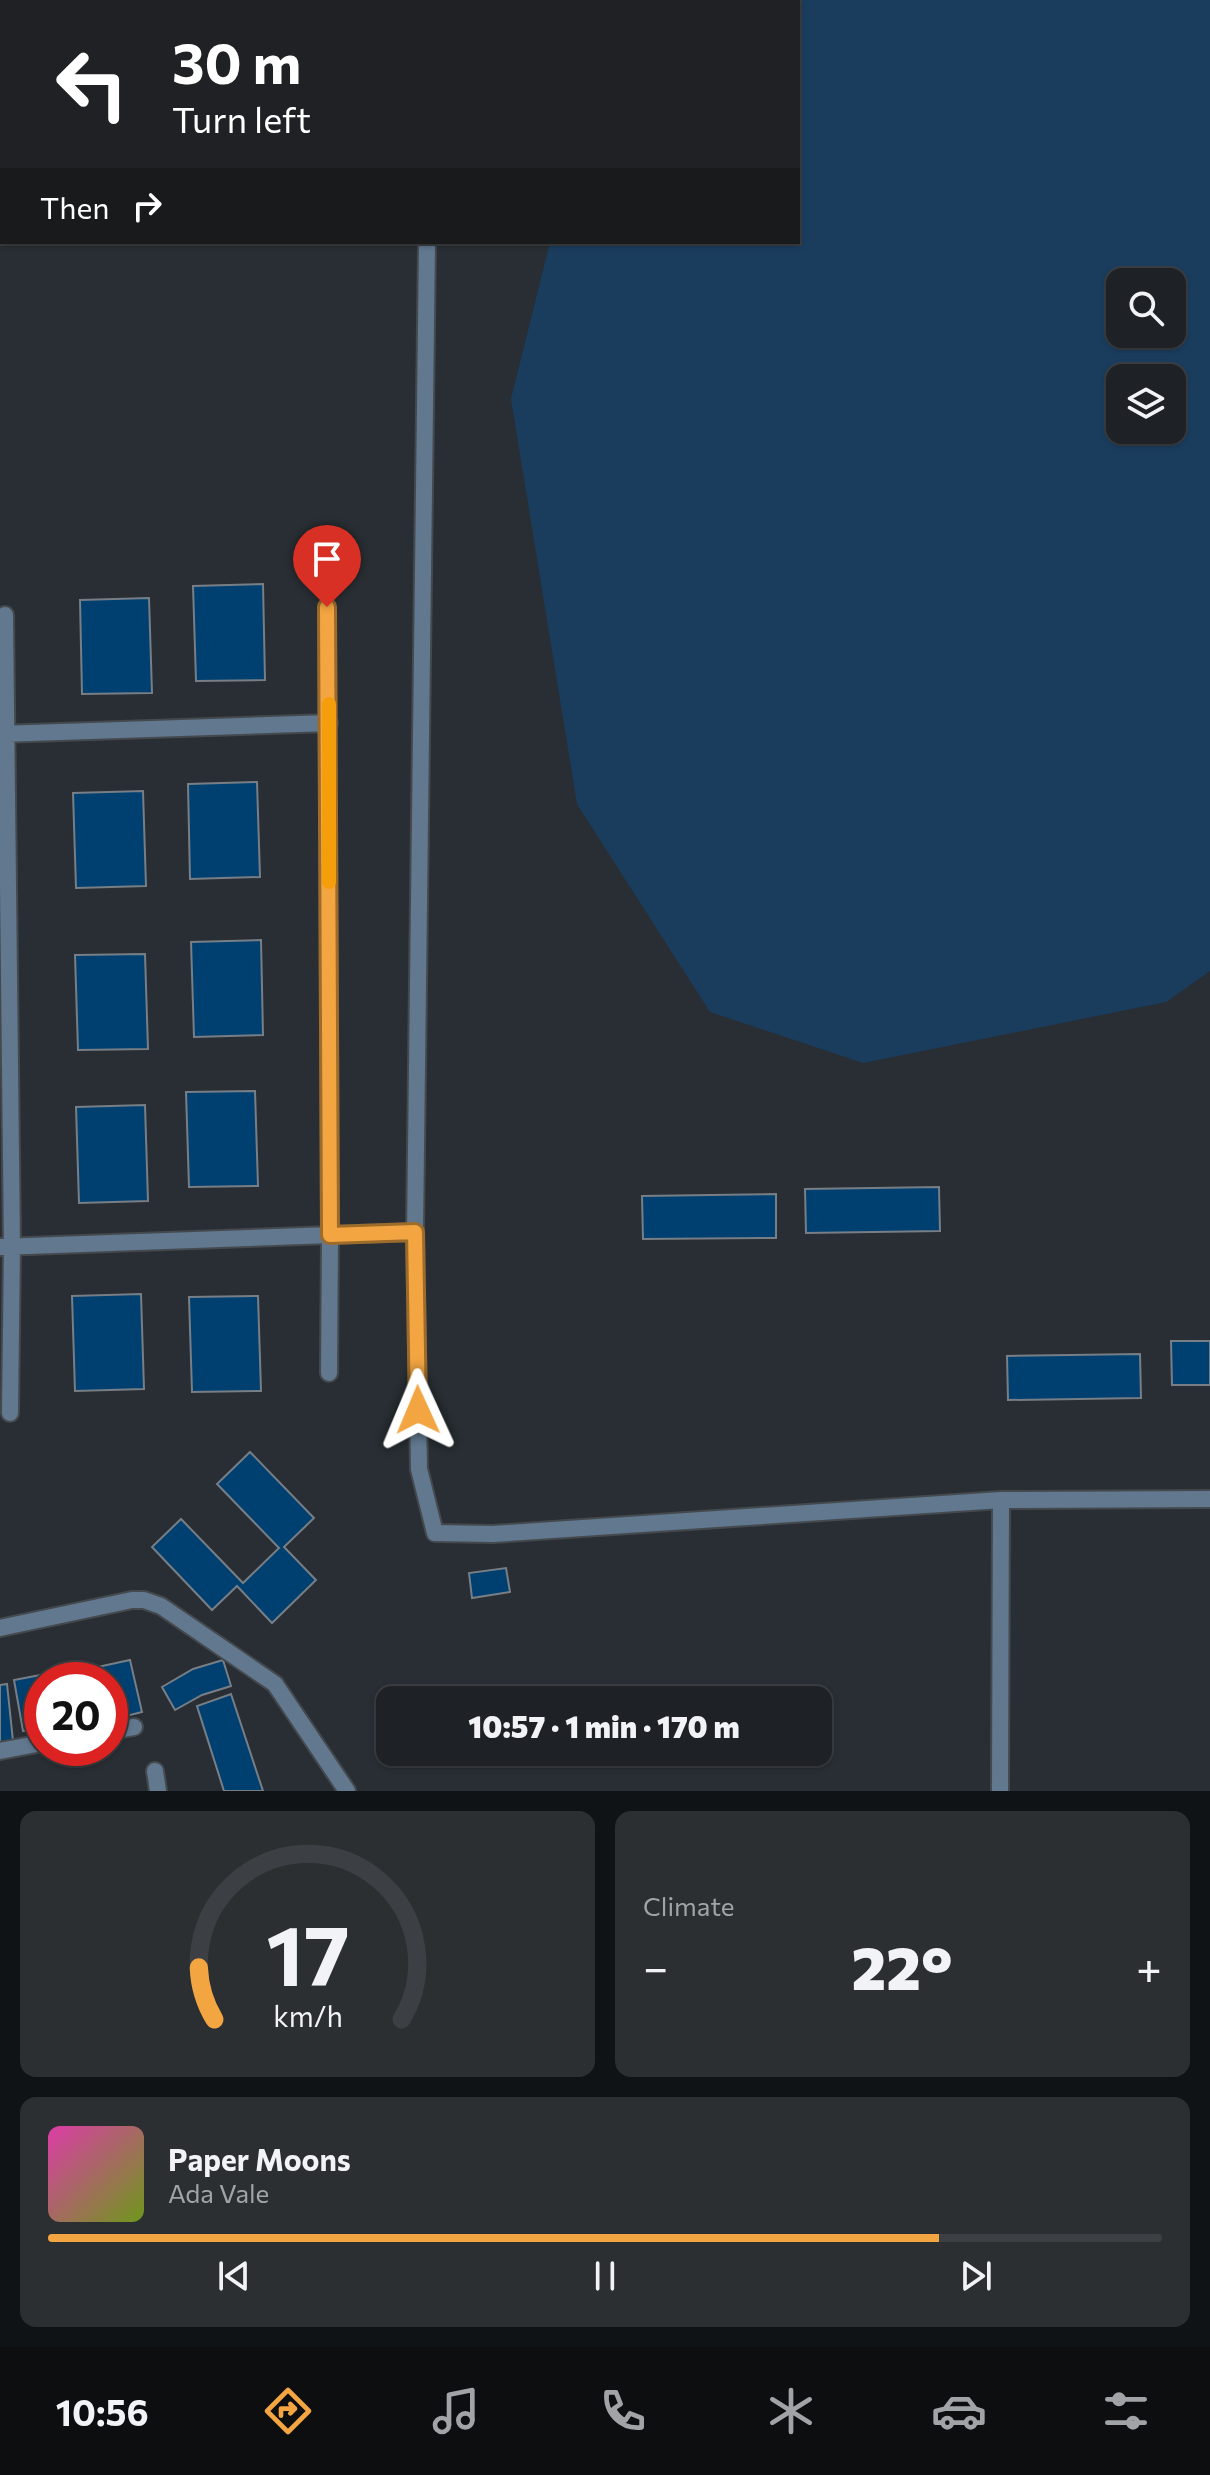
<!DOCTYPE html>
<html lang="en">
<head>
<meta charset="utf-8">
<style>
	:root { --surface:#1e2226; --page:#2b2f32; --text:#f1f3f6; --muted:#a1a4a7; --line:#3c3f43; --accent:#f2a541 }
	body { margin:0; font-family:Commissioner,sans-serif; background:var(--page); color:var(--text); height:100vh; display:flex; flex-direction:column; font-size:30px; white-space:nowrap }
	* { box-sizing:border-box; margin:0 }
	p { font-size:26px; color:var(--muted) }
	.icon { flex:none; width:44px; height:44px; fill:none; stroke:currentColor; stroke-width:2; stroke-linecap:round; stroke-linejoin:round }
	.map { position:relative; height:1791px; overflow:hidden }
	.drawer { display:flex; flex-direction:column; gap:20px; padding:20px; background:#101315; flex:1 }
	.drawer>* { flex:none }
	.hud { position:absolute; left:0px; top:0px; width:800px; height:244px; box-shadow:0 2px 6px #0004,0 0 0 2px var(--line); background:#202124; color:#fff; overflow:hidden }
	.tools { position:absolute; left:1106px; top:268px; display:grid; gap:16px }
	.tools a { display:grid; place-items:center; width:80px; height:80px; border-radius:16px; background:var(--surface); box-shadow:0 2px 6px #0004,0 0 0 2px var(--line); font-size:40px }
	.speed { position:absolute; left:24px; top:1662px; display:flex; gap:16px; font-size:40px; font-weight:700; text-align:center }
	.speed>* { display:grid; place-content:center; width:104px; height:104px; border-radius:50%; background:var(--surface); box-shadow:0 2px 6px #0004,0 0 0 2px var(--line); line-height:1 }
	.speed .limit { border:12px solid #d22; background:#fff; color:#111 }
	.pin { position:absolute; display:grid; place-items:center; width:68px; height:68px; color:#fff; margin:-82px -34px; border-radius:50% 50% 50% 0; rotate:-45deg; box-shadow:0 0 8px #0007 }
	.pin .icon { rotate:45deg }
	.me { position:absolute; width:88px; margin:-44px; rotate:359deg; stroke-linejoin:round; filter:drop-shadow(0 0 6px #0008) }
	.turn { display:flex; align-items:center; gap:28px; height:168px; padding:0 40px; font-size:36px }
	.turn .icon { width:104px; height:104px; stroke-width:2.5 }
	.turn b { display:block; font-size:56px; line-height:68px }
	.then { display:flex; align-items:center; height:76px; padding:0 40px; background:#0003; gap:16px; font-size:30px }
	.big { font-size:60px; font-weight:800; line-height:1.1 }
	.drawer .widget { flex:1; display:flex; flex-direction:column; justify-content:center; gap:12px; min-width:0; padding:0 28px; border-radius:16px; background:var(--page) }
	.drawer .dial { align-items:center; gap:0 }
	.dial svg { height:208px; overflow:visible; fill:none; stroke:var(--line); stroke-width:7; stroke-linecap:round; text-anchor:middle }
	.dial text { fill:var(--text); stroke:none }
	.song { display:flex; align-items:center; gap:24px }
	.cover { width:96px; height:96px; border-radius:12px; background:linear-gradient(135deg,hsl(320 70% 55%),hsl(80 70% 35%)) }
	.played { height:8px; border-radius:4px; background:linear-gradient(90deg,var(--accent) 80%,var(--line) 80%) }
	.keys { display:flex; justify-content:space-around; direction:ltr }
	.heat { display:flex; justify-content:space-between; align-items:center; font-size:44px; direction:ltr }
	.drawer .tiles { flex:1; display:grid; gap:20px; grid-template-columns:1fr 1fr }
	.widget:last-child { grid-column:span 2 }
	.trip { position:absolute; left:376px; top:1686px; width:456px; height:80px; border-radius:16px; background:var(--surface); box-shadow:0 2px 6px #0004,0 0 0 2px var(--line); font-weight:800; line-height:80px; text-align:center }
	.dock { display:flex; height:128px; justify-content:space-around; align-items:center; background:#0c0e0f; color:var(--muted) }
	.dock .icon { width:56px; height:56px }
	.dock .on { color:var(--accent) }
	.dock b { font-size:36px; color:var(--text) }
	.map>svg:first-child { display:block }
	.green { fill:#1a3d5e; fill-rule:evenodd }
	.building { fill:#004071; stroke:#777e85; stroke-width:2 }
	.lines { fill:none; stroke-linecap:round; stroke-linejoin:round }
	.service-casing { stroke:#44494e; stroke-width:20 }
	.minor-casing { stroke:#44494e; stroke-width:20 }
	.service { stroke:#61788f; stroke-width:16 }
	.minor { stroke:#61788f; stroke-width:16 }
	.route-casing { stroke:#9d6b2a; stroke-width:20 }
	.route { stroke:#f2a541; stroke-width:14 }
	.slow { stroke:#f59e0b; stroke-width:14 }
</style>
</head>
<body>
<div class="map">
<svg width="1210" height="1791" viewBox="0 0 1210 1791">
	<rect width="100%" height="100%" fill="#282e33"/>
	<path class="green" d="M 801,0 L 1210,0 L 1210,971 L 1166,1002 L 863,1063 L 710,1012 L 577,804 L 511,399 L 550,242 L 798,242 L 798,2 L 794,2 ZM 1120,282 L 1172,282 L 1172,334 L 1120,334 ZM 1120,378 L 1172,378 L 1172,430 L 1120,430 Z"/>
	<path class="building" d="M 0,1 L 2,7 L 2,92 L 0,93 Z
		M 263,584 L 265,680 L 196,681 L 193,586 Z
		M 149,598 L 152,693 L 82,694 L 80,600 Z
		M 257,782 L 260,877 L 190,879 L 188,784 Z
		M 143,791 L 146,886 L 76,888 L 73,793 Z
		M 261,940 L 263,1035 L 194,1037 L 191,942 Z
		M 145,954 L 148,1049 L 78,1050 L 75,955 Z
		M 255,1091 L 258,1186 L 189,1187 L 186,1092 Z
		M 145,1105 L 148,1201 L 79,1203 L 76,1107 Z
		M 939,1187 L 940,1231 L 806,1233 L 805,1189 Z
		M 776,1194 L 776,1238 L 643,1239 L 642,1196 Z
		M 141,1294 L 144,1389 L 75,1391 L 72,1296 Z
		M 258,1296 L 261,1391 L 192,1392 L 189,1297 Z
		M 1171,1341 L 1210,1341 L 1210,1385 L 1172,1385 Z
		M 1140,1354 L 1141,1398 L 1008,1400 L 1007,1356 Z
		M 250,1452 L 314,1518 L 284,1547 L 316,1580 L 272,1623 L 237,1586 L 212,1610 L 152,1547 L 181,1519 L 243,1583 L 279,1548 L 217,1484 Z
		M 506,1568 L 510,1592 L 472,1598 L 469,1573 Z
		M 130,1660 L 142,1712 L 110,1720 L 110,1680 L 96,1680 L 93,1668 Z
		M 223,1660 L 231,1686 L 202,1695 L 175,1710 L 162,1687 L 193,1669 Z
		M 86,1666 L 89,1680 L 53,1680 L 52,1673 Z
		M 51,1673 L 53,1680 L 42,1680 L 42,1728 L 23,1731 L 14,1680 Z
		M 7,1684 L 13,1741 L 0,1742 L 0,1685 Z
		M 231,1694 L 263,1791 L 224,1791 L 197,1706 Z"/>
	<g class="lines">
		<defs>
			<path id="service" d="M 430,2 L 430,0
				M 427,242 L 415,1232 L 419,1469 L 435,1533 L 493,1534 L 1001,1500 L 1210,1499
				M 327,607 L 330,1235
				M 5,615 L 12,1246 L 10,1413
				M 0,734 L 329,723
				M 0,1247 L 415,1232
				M 0,1628 L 132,1600 L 144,1600 L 161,1606 L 275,1684 L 347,1791
				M 1000,1791 L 1001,1500"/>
			<path id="minor" d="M 329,1373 L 330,1235
				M 110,1731 L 134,1727
				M 0,1751 L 42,1743
				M 155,1771 L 158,1791"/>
		</defs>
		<use href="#service" class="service-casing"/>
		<use href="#minor" class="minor-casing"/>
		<use href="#service" class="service"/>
		<use href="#minor" class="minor"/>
	</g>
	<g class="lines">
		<defs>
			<path id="route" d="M 327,607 L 330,1235 L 415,1232 L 418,1410"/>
		</defs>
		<use href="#route" class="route-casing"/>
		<use href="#route" class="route"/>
		<path class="slow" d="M 329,704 L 329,882"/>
	</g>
</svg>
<div class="tools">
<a><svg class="icon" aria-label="search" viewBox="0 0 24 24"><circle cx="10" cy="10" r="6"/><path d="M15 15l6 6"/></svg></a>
<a><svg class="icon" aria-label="layers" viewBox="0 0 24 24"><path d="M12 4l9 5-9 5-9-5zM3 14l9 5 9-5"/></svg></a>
</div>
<div class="speed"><div class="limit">20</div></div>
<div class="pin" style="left:327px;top:607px;background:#d93025"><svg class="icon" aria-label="arrive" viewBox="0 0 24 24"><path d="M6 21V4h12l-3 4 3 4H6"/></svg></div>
<svg class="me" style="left:418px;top:1410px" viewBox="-20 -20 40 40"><path d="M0-17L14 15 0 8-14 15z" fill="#f2a541" stroke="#fff" stroke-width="4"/></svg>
<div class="trip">10:57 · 1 min · 170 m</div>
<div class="hud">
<div class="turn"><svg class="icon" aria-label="left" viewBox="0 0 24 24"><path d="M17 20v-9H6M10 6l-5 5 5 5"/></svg><div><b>30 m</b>Turn left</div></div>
<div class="then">Then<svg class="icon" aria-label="right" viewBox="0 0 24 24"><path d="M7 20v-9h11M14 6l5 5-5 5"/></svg></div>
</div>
</div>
<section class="drawer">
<div class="tiles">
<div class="widget dial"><svg viewBox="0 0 100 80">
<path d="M14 69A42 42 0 1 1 86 69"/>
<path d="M14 69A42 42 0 0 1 8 49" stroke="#f2a541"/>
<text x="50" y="56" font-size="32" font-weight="700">17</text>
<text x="50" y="72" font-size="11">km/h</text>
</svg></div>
<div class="widget"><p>Climate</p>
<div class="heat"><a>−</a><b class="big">22°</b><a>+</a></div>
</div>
<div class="widget">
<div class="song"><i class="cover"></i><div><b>Paper Moons</b><p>Ada Vale</p></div></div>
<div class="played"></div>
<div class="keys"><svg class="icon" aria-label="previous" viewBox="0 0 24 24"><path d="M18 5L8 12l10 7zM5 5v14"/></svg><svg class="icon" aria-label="pause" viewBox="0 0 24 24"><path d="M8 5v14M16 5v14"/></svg><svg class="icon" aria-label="next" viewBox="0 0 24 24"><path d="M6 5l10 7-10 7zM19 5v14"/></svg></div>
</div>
</div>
</section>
<nav class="dock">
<b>10:56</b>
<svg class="icon on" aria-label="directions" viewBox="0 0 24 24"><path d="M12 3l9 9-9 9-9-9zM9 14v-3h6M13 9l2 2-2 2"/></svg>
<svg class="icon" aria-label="music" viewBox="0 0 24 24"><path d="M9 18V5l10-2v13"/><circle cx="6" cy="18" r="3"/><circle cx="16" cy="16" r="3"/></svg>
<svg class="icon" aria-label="phone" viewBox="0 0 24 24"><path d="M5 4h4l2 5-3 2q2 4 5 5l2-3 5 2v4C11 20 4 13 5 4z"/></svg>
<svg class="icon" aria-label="climate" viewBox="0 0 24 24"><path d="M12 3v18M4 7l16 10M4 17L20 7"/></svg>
<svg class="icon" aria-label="car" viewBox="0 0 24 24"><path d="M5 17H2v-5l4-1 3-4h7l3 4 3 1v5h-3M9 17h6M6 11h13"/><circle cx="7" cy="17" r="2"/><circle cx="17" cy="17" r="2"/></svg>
<svg class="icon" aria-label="filters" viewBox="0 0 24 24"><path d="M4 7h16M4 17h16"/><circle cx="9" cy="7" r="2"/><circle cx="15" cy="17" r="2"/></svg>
</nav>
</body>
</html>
